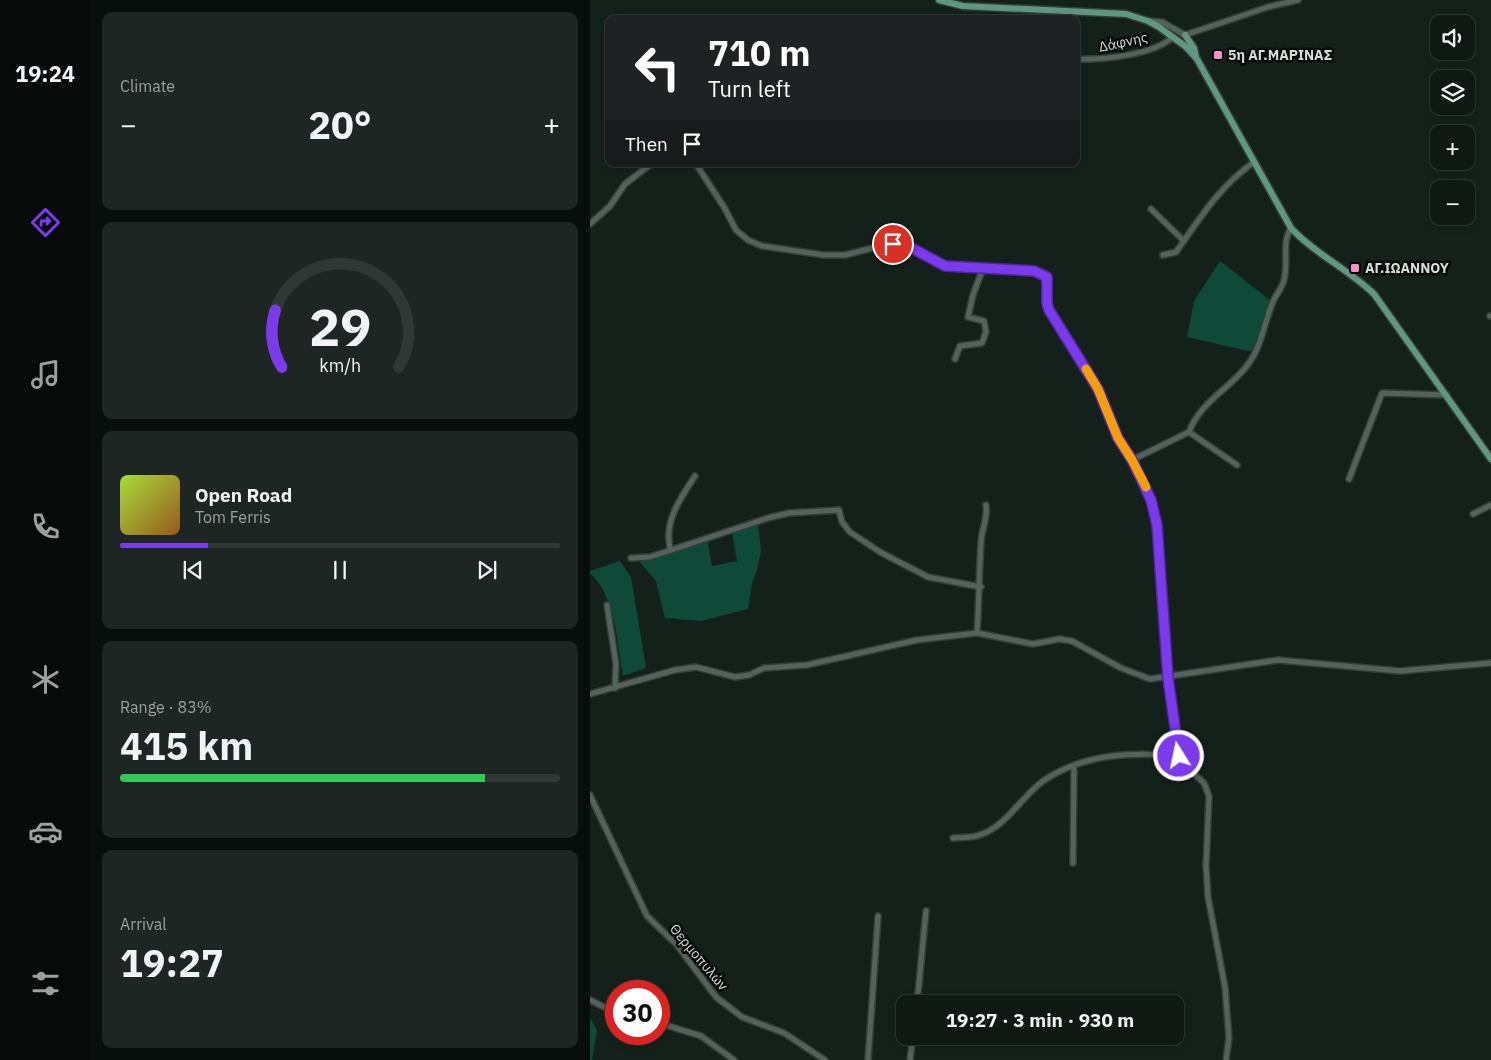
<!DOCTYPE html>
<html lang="en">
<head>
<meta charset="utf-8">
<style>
	:root { --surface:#0f1914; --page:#1d2622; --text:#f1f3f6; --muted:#9ba0a0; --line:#2f3834; --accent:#7c3aed }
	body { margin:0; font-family:"IBM Plex Sans",sans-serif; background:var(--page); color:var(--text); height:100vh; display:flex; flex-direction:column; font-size:19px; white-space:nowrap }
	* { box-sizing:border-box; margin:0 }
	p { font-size:16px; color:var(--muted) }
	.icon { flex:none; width:28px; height:28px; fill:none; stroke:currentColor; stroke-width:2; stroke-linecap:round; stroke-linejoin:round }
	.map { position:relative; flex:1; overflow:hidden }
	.side { display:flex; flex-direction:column; gap:12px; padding:12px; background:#080e0b; width:500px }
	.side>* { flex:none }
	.hud { position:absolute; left:15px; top:15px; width:475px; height:152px; border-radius:10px; box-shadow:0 2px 8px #0003,0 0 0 1px var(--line); background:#202124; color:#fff; overflow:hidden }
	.fabs { position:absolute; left:840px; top:15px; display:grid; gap:10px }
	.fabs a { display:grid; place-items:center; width:45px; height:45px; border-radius:10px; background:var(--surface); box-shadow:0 2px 8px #0003,0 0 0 1px var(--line); font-size:25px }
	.speed { position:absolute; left:15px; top:980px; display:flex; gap:10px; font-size:25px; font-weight:700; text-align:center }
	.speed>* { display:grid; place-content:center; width:65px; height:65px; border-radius:50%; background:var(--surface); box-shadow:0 2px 8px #0003,0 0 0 1px var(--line); line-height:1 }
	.speed .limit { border:8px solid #d22; background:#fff; color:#111 }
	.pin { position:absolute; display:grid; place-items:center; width:42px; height:42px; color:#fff; margin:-21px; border:2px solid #fff; border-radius:50%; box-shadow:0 1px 5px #0007 }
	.me { position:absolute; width:55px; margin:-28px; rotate:350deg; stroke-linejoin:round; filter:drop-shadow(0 0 4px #0008) }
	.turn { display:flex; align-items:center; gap:18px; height:105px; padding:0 20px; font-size:22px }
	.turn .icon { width:65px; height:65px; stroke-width:2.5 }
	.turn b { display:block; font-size:35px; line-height:42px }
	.then { display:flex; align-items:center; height:48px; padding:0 20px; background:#0003; gap:10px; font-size:19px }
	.big { font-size:38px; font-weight:700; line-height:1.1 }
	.side .tile { flex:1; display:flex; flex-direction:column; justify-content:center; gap:8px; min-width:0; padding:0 18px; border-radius:10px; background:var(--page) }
	.side .dial { align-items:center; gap:0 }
	.dial svg { height:130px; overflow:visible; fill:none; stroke:var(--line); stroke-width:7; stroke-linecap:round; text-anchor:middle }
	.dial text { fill:var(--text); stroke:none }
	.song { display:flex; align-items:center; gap:15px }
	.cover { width:60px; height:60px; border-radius:8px; background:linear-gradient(135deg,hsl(80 70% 55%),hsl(30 70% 35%)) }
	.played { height:5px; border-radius:2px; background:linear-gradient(90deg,var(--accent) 20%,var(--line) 20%) }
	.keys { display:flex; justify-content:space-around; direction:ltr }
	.heat { display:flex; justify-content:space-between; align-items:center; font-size:28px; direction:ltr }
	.charge { height:8px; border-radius:4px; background:linear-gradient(90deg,#34c759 83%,var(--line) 0) }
	.trip { position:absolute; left:306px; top:995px; width:288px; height:50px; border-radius:10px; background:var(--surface); box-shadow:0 2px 8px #0003,0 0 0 1px var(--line); font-weight:700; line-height:50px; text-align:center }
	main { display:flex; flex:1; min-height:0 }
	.dock { display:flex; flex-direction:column; width:90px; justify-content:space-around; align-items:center; background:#060a08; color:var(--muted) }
	.dock .icon { width:35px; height:35px }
	.dock .current { color:var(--accent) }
	.dock b { font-size:22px; color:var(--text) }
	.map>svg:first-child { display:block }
	.green { fill:#0f4a38 }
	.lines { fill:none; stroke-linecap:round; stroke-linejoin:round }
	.minor-casing { stroke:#353d39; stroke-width:8 }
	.major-casing { stroke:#353d39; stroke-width:9 }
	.minor { stroke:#54625c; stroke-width:5 }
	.major { stroke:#5e9782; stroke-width:6 }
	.route-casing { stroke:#51269a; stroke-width:12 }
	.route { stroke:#7c3aed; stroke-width:9 }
	.slow { stroke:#f59e0b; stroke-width:9 }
	.poi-dot { fill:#f98fc9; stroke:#050907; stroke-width:2 }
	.labels { text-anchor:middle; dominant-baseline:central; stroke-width:5; stroke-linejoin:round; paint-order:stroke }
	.street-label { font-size:14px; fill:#d5ddd9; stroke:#050907 }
	.poi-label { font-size:14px; font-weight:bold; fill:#d5ddd9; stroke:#050907; text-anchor:start }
</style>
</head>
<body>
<main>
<nav class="dock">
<b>19:24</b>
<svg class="icon current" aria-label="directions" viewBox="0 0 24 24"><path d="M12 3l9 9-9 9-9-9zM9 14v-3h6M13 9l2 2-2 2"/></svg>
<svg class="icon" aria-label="music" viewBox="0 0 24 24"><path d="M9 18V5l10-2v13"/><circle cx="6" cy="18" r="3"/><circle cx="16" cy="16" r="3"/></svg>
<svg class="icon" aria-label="phone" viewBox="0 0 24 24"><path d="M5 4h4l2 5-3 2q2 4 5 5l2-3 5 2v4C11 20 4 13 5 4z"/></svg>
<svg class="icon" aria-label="climate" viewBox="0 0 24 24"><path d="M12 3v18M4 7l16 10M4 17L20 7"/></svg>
<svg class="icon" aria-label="car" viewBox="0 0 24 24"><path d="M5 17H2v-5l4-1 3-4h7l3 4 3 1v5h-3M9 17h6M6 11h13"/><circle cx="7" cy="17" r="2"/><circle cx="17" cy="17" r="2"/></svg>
<svg class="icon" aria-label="filters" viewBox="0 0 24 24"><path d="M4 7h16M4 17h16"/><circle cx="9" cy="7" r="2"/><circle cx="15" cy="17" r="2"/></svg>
</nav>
<section class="side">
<div class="tile"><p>Climate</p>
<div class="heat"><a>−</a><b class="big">20°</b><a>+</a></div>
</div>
<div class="tile dial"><svg viewBox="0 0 100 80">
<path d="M14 69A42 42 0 1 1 86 69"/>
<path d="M14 69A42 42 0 0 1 10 34" stroke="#7c3aed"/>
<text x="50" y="56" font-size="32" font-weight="700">29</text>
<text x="50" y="72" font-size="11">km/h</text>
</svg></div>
<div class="tile">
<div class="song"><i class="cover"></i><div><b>Open Road</b><p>Tom Ferris</p></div></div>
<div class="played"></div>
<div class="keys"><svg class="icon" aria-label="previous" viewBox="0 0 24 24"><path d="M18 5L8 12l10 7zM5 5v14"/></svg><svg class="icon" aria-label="pause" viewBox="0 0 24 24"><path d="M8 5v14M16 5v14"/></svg><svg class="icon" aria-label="next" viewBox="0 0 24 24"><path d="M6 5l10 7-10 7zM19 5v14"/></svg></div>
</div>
<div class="tile"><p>Range · 83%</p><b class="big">415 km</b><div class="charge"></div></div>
<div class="tile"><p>Arrival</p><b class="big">19:27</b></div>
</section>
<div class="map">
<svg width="901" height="1060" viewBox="0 0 901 1060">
	<rect width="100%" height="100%" fill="#14211b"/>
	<path class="green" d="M 630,261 L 681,301 L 663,350 L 658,351 L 597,337 L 604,301 Z
		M 168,523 L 171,551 L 167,570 L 162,583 L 158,609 L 111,621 L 75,618 L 66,581 L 49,561 L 117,540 L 122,566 L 147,561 L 142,532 Z
		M 30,561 L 41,577 L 56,668 L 33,676 C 27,643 26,597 0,573 L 0,571 Z
		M 0,1018 L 7,1030 L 2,1060 L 0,1060 Z"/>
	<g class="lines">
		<defs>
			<path id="minor" d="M 558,21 L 572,22 L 595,35 L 678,7 L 708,0
				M 486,59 C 513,60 563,55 583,37
				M 106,164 L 134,207 L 146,230 L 158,240 L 172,246 L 234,255 L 255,255 L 287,247 L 311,245 L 318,246 L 355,267 L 444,271 L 457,277 L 457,303 L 459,310 L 508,389 L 528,438 L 553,480 L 567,525 L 578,678 L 586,746 L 592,763 L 614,783 L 619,796 L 616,866 L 618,897 L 635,987 L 639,1038 L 636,1060
				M 561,209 L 594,241
				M 0,224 L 20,206 L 35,184 L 61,164
				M 573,255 L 586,252 C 611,217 628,188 664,162
				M 900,316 L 901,316
				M 365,359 L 370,346 L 392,343 L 396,332 L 394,321 L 378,317 L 383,295 L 393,268
				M 599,432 L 647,465
				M 542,460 L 599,432 C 611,398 651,384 666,351 C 673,336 676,319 682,304 C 685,295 692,289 694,280 C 699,263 691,243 701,228
				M 759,479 L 792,393 L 857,395
				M 883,514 L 901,505
				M 80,548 C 74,521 90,499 105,476
				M 41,558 L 60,557 L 178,518 L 199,513 L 249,510 L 252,522 L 260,532 L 290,552 L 338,577 L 391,587
				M 17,605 L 26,664 L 25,688
				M 387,633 C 389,603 389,573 391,543 C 391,530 398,520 396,505
				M 0,694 L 85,670 L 106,667 L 145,677 L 159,675 L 174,668 L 217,665 L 327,640 L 387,633 L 443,644 L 469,639 L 482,641 L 531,668 L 560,679 L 688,660 L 810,671 L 901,663
				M 0,795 L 57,916 L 87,945 L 126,997 L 152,1017 L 194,1033 L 235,1060
				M 363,838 C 370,837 379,838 386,836 C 415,829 430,798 453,781 C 494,753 542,752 589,756
				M 483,863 L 484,766
				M 0,1000 L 26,1013
				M 327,1004 L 336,911
				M 69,1023 L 111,1036 L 144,1060
				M 278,1060 L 288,916
				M 320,1060 L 323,1036"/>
			<path id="major" d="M 349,0 L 373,6 L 536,14 L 558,21 L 569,27 L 595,46 L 607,59 L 701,228 C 725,254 758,269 784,294 L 901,459
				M 595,35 L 604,48 L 606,57"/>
		</defs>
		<use href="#minor" class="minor-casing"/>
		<use href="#major" class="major-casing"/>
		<use href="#minor" class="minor"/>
		<use href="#major" class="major"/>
	</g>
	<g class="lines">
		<defs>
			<path id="route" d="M 303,244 L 318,246 L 355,266 L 444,271 L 457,277 L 457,303 L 459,310 L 508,389 L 528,438 L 542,460 L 561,500 L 567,525 L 578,678 L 589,756"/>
		</defs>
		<use href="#route" class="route-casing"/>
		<use href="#route" class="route"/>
		<path class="slow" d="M 496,369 L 508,389 L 528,438 L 542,460 L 556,487"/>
	</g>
	<g class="poi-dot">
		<rect x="623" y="50" width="10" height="10" rx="2.5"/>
		<rect x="760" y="263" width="10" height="10" rx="2.5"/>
	</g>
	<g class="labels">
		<g class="street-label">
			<text transform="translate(533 42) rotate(-12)">Δάφνης</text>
			<text transform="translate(109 957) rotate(50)">Θερμοπυλών</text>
		</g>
		<g class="poi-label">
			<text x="638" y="55">5η ΑΓ.ΜΑΡΙΝΑΣ</text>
			<text x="775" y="268">ΑΓ.ΙΩΑΝΝΟΥ</text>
		</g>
	</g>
</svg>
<div class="fabs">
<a><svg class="icon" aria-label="sound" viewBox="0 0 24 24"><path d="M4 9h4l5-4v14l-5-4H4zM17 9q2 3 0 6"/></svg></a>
<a><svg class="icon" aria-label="layers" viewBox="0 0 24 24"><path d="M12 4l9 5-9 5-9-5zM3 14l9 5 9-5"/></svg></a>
<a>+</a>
<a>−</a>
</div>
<div class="speed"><div class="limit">30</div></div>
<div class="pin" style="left:303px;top:244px;background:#d93025"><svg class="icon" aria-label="arrive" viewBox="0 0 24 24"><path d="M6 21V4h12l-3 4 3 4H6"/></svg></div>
<svg class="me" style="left:589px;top:756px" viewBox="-20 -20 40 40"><circle r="17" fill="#7c3aed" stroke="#fff" stroke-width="3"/><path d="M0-11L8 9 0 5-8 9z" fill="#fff"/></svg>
<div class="trip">19:27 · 3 min · 930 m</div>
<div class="hud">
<div class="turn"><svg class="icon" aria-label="left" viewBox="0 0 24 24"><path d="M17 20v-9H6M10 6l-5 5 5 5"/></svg><div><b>710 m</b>Turn left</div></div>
<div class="then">Then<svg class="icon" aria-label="arrive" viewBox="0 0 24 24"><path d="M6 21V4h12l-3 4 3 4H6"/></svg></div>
</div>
</div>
</main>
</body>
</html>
